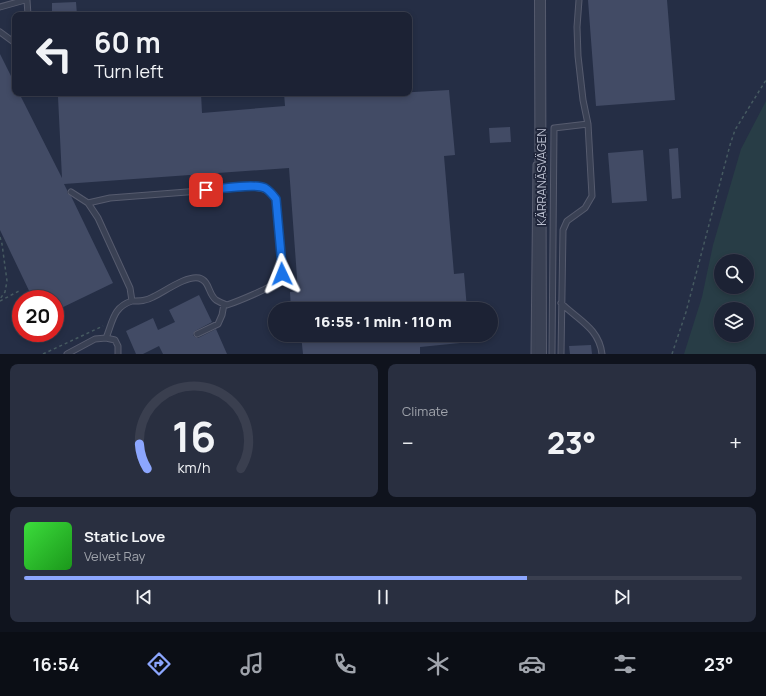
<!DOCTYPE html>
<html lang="en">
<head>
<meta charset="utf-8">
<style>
	:root { --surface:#1c2234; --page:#292f40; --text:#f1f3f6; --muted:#a0a4ac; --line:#3a3f4f; --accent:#8ca6fe }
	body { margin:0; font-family:Manrope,sans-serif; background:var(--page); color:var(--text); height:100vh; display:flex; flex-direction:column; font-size:15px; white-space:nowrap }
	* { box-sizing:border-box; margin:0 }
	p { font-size:13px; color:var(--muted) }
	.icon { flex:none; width:22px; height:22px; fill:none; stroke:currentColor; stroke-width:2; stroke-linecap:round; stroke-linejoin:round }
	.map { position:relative; height:354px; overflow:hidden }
	.side { display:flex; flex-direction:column; gap:10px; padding:10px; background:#0f131d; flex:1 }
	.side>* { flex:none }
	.top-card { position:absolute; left:12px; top:12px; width:400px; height:84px; border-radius:8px; box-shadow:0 2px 6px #0003,0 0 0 1px var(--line); background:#1c2234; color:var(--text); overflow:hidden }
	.controls { position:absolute; left:714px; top:254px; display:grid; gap:8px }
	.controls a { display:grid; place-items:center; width:40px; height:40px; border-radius:50%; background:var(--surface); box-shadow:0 2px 6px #0003,0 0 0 1px var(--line); font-size:20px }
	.speed { position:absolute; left:12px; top:290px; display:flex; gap:8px; font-size:20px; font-weight:700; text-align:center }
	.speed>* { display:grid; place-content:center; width:52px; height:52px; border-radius:50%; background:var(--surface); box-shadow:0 2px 6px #0003,0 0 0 1px var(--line); line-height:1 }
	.speed .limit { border:6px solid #d22; background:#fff; color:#111 }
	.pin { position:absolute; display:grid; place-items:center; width:34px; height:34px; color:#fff; margin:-17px; border-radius:8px; box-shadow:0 2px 6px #0006 }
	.me { position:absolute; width:44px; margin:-22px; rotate:358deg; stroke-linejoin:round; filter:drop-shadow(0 0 3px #0008) }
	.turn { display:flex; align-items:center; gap:14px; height:84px; padding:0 16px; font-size:18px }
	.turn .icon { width:52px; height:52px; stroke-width:2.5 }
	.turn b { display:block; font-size:28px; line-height:34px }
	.big { font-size:30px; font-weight:800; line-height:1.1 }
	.side .widget { flex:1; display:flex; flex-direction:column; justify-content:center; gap:6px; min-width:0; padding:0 14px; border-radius:8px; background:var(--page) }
	.side .dial { align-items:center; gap:0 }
	.dial svg { height:104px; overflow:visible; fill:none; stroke:var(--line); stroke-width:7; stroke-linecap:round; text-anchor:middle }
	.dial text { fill:var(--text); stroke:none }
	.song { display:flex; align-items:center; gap:12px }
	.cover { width:48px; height:48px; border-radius:6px; background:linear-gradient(135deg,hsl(120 70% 55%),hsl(120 70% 35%)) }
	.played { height:4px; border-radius:2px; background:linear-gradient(90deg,var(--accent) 70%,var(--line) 70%) }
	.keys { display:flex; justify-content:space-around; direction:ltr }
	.heat { display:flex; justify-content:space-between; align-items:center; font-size:22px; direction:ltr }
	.side .tiles { flex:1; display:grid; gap:10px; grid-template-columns:1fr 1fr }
	.widget:last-child { grid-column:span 2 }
	.trip { position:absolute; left:268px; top:302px; width:230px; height:40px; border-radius:20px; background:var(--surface); box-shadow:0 2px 6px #0003,0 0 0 1px var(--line); font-weight:800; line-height:40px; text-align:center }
	.tab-bar { display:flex; height:64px; justify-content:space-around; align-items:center; background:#0b0e15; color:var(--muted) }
	.tab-bar .icon { width:28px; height:28px }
	.tab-bar .on { color:var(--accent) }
	.tab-bar b { font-size:18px; color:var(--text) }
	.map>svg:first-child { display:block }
	.green { fill:#283d46; fill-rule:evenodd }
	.building { fill:#424b65 }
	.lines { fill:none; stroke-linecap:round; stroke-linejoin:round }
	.service-casing { stroke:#565b6e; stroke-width:7 }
	.minor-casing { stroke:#565b6e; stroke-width:12 }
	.path { stroke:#465a61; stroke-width:1.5; stroke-dasharray:3 3; stroke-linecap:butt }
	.service { stroke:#3a4154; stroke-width:5 }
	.minor { stroke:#3a4154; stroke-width:10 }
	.route-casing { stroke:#114b97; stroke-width:10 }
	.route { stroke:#1a73e8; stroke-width:7 }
	.labels { text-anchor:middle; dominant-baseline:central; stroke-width:3.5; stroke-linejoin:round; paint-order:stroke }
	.street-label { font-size:12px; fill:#b8bdcd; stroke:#1f253a }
</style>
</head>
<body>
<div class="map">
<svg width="766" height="354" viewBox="0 0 766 354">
	<rect width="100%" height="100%" fill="#252e45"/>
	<path class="green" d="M 766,101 L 766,354 L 684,354 L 702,297 L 713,245 L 741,149 ZM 721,261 L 747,261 L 747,287 L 721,287 ZM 721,309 L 747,309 L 747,335 L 721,335 Z"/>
	<path class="building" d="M 588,0 L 667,0 L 675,100 L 596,106 Z
		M 76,2 L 77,15 L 52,15 L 52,3 Z
		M 0,54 L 15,84 L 15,93 L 19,93 L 62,178 L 58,97 L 109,93 L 201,93 L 202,113 L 285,106 L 284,93 L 344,93 L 344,96 L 449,90 L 455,155 L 444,156 L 454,274 L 464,273 L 467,309 L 291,309 L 290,292 L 298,291 L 289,168 L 64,184 L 67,190 L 67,193 L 71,196 L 113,283 L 55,311 L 55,299 L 33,299 L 0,230 Z
		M 510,127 L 511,142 L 490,143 L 489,128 Z
		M 678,148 L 681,198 L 672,199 L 669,149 Z
		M 643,150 L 647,201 L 612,203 L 608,153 Z
		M 199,295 L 212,322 L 195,331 L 193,335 L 195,337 L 198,338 L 216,329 L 227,354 L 163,354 L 159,346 L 143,354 L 136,354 L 126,331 L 153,318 L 158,330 L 175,322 L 169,310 Z
		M 301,335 L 469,335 L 470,342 L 420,347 L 420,354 L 303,354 Z
		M 591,345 L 592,354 L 570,354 L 569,346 Z"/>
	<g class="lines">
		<defs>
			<path id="service" d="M 27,0 L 28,15
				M 0,7 L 25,0
				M 0,32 L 15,43
				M 71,192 L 88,203 L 110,198 L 251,187 C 263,188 268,189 276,199 L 282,265 C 282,271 282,276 279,280 C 274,287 236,302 227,305 C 224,304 219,302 216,300 C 208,294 210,281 199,278 C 187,275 164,292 153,297 C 146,301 140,301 132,301
				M 561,303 C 578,320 599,328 602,354
				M 197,334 L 218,324 L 222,315 L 224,304
				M 106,338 L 115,340 L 118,346 L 118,354
				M 67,354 L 95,339 L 106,338 C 113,321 113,307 132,301 L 130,288 L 98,218 L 88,203
				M 534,354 L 536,165
				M 552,354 L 554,128 L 588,124
				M 561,354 L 563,230 L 567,221 L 585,208 L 592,196 L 588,124 L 583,100 L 578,56 L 577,27 L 579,0"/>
			<path id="minor" d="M 540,0 L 541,354"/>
		</defs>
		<use href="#service" class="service-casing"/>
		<use href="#minor" class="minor-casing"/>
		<path class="path" d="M 0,237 L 2,244 L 7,281 L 5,292 L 0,299
			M 0,301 L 19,291
			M 43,354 L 103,326
			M 672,354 L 686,312 L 730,145 L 735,130 L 766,80"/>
		<use href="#service" class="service"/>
		<use href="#minor" class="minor"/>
	</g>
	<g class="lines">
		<defs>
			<path id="route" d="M 206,190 C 219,189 255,183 265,188 C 270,191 273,195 276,199 L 282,266 L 282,274"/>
		</defs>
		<use href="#route" class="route-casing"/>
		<use href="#route" class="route"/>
	</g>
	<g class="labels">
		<g class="street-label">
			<text transform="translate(541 177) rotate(-90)">KÄRRANÄSVÄGEN</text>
		</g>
	</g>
</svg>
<div class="controls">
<a><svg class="icon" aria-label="search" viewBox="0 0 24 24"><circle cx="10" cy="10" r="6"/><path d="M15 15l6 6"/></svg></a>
<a><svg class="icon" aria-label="layers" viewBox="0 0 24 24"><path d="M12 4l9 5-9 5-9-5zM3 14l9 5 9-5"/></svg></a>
</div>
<div class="speed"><div class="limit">20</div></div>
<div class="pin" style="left:206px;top:190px;background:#d93025"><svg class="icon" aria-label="arrive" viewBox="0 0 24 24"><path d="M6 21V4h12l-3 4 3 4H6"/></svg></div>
<svg class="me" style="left:282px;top:274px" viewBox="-20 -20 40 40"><path d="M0-17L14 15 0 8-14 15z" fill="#1a73e8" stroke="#fff" stroke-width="4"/></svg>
<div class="trip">16:55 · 1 min · 110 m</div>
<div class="top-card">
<div class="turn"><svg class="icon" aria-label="left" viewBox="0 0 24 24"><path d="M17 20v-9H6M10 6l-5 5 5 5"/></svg><div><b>60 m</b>Turn left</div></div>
</div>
</div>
<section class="side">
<div class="tiles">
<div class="widget dial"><svg viewBox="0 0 100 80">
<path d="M14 69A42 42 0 1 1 86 69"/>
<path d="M14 69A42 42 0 0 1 8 50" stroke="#8ca6fe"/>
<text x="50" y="56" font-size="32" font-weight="700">16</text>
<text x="50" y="72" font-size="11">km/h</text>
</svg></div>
<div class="widget"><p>Climate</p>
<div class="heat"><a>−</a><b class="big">23°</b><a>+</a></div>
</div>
<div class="widget">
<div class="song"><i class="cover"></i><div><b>Static Love</b><p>Velvet Ray</p></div></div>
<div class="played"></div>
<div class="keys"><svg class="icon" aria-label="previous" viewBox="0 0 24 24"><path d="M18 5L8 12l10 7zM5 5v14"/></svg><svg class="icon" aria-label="pause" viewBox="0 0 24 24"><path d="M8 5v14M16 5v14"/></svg><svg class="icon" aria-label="next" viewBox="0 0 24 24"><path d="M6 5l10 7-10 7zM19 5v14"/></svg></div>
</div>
</div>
</section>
<nav class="tab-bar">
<b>16:54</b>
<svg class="icon on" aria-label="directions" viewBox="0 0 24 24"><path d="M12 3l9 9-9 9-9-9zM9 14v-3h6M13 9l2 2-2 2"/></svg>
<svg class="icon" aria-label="music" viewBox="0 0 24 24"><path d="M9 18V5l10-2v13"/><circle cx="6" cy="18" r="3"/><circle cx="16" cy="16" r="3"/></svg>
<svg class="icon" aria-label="phone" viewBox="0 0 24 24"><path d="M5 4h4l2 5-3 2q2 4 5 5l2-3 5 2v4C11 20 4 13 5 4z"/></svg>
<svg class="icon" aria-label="climate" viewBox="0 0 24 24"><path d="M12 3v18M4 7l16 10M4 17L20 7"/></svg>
<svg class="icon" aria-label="car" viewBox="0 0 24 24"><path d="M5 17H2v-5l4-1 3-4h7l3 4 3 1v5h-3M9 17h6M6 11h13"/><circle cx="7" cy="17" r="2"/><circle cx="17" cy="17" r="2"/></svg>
<svg class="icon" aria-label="filters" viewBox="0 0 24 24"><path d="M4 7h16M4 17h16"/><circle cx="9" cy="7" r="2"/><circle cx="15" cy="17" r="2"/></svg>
<b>23°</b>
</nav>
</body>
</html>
